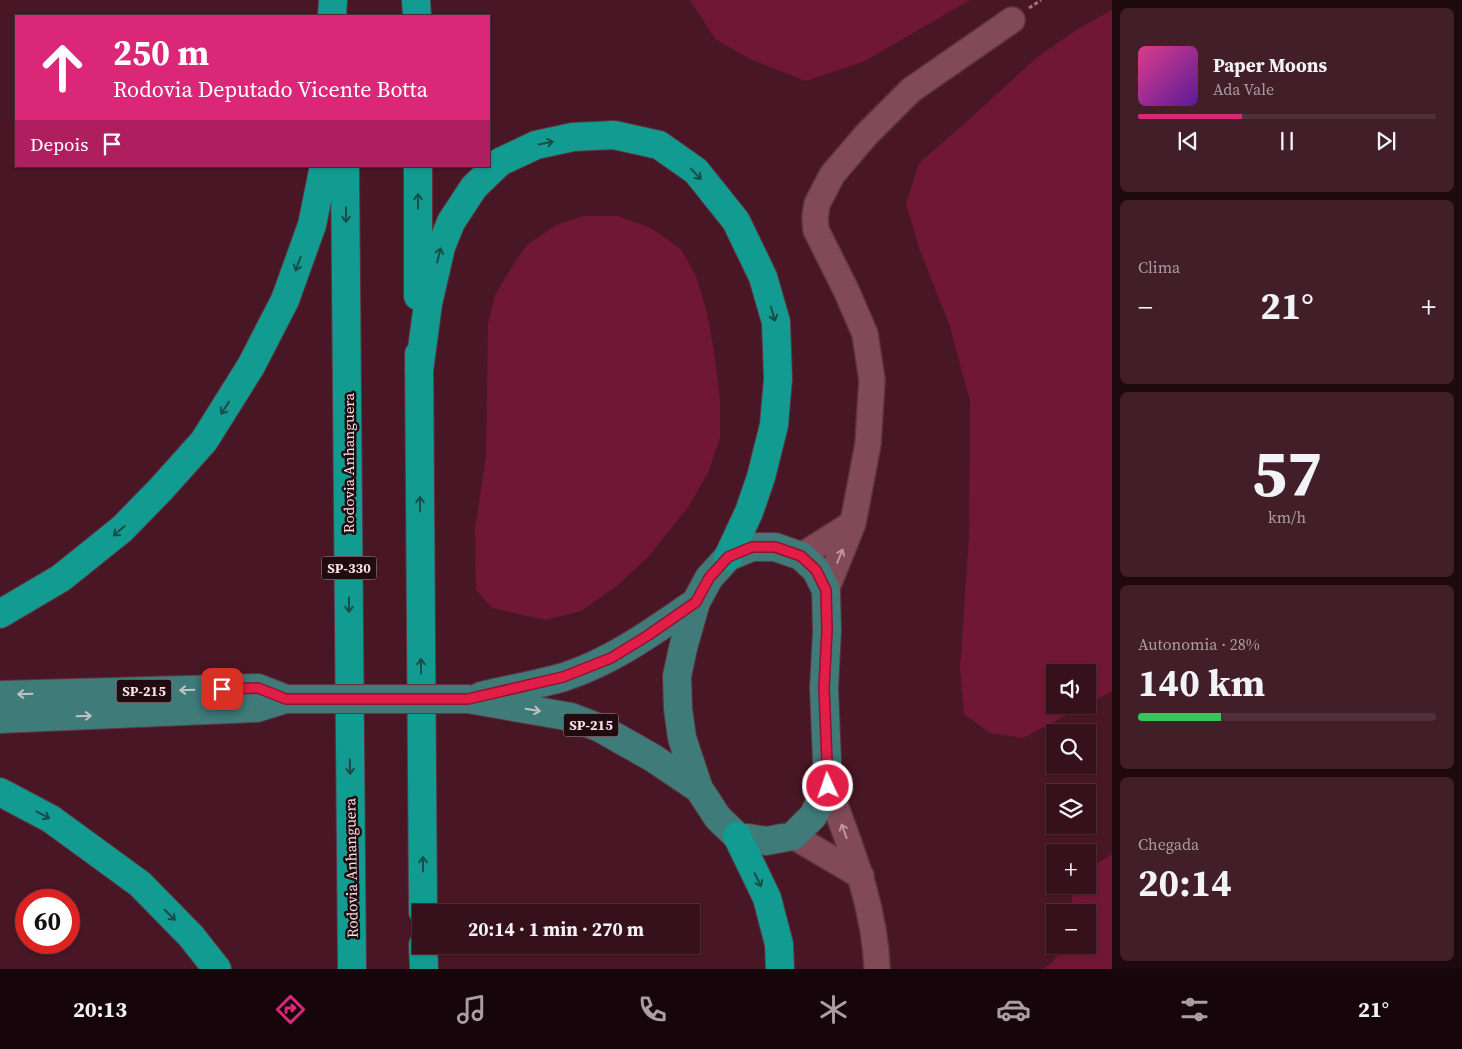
<!DOCTYPE html>
<html lang="pt">
<head>
<meta charset="utf-8">
<style>
	:root { --surface:#36101b; --page:#411e28; --text:#f1f3f6; --muted:#aa9da3; --line:#50303a; --accent:#db2777 }
	body { margin:0; font-family:"Source Serif 4",serif; background:var(--page); color:var(--text); height:100vh; display:flex; flex-direction:column; font-size:19px; white-space:nowrap }
	* { box-sizing:border-box; margin:0 }
	p { font-size:16px; color:var(--muted) }
	.icon { flex:none; width:28px; height:28px; fill:none; stroke:currentColor; stroke-width:2; stroke-linecap:round; stroke-linejoin:round }
	.map { position:relative; flex:1; overflow:hidden }
	.sheet { display:flex; flex-direction:column; gap:8px; padding:8px; background:#1e090f; width:350px }
	.sheet>* { flex:none }
	.guide { position:absolute; left:15px; top:15px; width:475px; height:152px; border-radius:0px; box-shadow:0 1px 4px #0004,0 0 0 1px var(--line); background:#db2777; color:#fff; overflow:hidden }
	.controls { position:absolute; left:1046px; top:664px; display:grid; gap:10px }
	.controls a { display:grid; place-items:center; width:50px; height:50px; border-radius:0px; background:var(--surface); box-shadow:0 1px 4px #0004,0 0 0 1px var(--line); font-size:25px }
	.speed { position:absolute; left:15px; top:889px; display:flex; gap:10px; font-size:25px; font-weight:700; text-align:center }
	.speed>* { display:grid; place-content:center; width:65px; height:65px; border-radius:50%; background:var(--surface); box-shadow:0 1px 4px #0004,0 0 0 1px var(--line); line-height:1 }
	.speed .limit { border:8px solid #d22; background:#fff; color:#111 }
	.pin { position:absolute; display:grid; place-items:center; width:42px; height:42px; color:#fff; margin:-21px; border-radius:10px; box-shadow:0 2px 8px #0006 }
	.me { position:absolute; width:55px; margin:-28px; rotate:357deg; stroke-linejoin:round; filter:drop-shadow(0 0 4px #0008) }
	.turn { display:flex; align-items:center; gap:18px; height:105px; padding:0 15px; font-size:22px }
	.turn .icon { width:65px; height:65px; stroke-width:2.5 }
	.turn b { display:block; font-size:35px; line-height:42px }
	.then { display:flex; align-items:center; height:48px; padding:0 15px; background:#0003; gap:10px; font-size:19px }
	.big { font-size:38px; font-weight:700; line-height:1.1 }
	.sheet .card { flex:1; display:flex; flex-direction:column; justify-content:center; gap:8px; min-width:0; padding:0 18px; border-radius:8px; background:var(--page) }
	.sheet .dial { align-items:center; gap:0 }
	.dial b { font-size:65px; line-height:1 }
	.song { display:flex; align-items:center; gap:15px }
	.cover { width:60px; height:60px; border-radius:8px; background:linear-gradient(135deg,hsl(330 70% 55%),hsl(270 70% 35%)) }
	.played { height:5px; border-radius:2px; background:linear-gradient(90deg,var(--accent) 35%,var(--line) 35%) }
	.keys { display:flex; justify-content:space-around; direction:ltr }
	.heat { display:flex; justify-content:space-between; align-items:center; font-size:28px; direction:ltr }
	.charge { height:8px; border-radius:4px; background:linear-gradient(90deg,#34c759 28%,var(--line) 0) }
	.trip { position:absolute; left:412px; top:904px; width:288px; height:50px; border-radius:0px; background:var(--surface); box-shadow:0 1px 4px #0004,0 0 0 1px var(--line); font-weight:700; line-height:50px; text-align:center }
	.dock { display:flex; height:80px; justify-content:space-around; align-items:center; background:#16060b; color:var(--muted) }
	.dock .icon { width:35px; height:35px }
	.dock .selected { color:var(--accent) }
	.dock b { font-size:22px; color:var(--text) }
	main { display:flex; flex:1; min-height:0 }
	.map>svg:first-child { display:block }
	.green { fill:#6f1734 }
	.lines { fill:none; stroke-linecap:round; stroke-linejoin:round }
	.street-casing { stroke:#5d3641; stroke-width:28 }
	.primary-casing { stroke:#5d3641; stroke-width:30 }
	.highway-casing { stroke:#5d3641; stroke-width:30 }
	.path { stroke:#9c757e; stroke-width:3; stroke-dasharray:4 2.5; stroke-linecap:butt }
	.street { stroke:#814a56; stroke-width:25 }
	.primary { stroke:#3e7b79; stroke-width:28 }
	.highway { stroke:#129b91; stroke-width:28 }
	.primary-bridge-casing { stroke:#5d3641; stroke-width:30; stroke-linecap:butt }
	.primary-bridge { stroke:#3e7b79; stroke-width:28 }
	.oneway { stroke:#1a4c4a }
	.oneway2 { stroke:#be959e }
	.oneway3 { stroke:#c2c2c5 }
	.route-casing { stroke:#92132f; stroke-width:12 }
	.route { stroke:#e11d48; stroke-width:9 }
	.labels { text-anchor:middle; dominant-baseline:central; stroke-width:5; stroke-linejoin:round; paint-order:stroke }
	.shield { fill:#200b10; stroke:#b9a0a5; stroke-width:1 }
	.shield-label { font-size:14px; font-weight:bold; fill:#fbe0e5 }
	.street-label { font-size:15px; fill:#fbe0e5; stroke:#200b10 }
</style>
</head>
<body>
<main>
<div class="map">
<svg width="1112" height="969" viewBox="0 0 1112 969">
	<rect width="100%" height="100%" fill="#481624"/>
	<path class="green" d="M 690,0 L 970,0 L 865,61 L 806,81 L 752,60 L 715,39 Z
		M 1112,10 L 1112,691 L 1088,704 L 1088,672 L 1055,672 L 1055,705 L 1086,705 L 1023,738 L 990,733 L 964,714 L 960,668 L 969,536 L 970,401 L 950,327 L 919,248 L 906,204 L 919,163 L 963,125 L 1036,58 L 1079,28 Z
		M 583,216 L 618,216 L 649,227 L 681,249 L 696,276 L 707,313 L 714,351 L 720,399 L 720,438 L 708,473 L 689,506 L 649,556 L 617,586 L 581,611 L 545,620 L 492,608 L 476,590 L 475,529 L 486,455 L 488,324 L 495,295 L 511,268 L 527,245 L 556,225 Z
		M 1112,854 L 1112,969 L 1042,969 L 1052,963 L 1064,945 L 1088,945 L 1088,912 L 1070,912 L 1074,885 L 1088,885 L 1088,869 Z"/>
	<g class="lines">
		<defs>
			<path id="street" d="M 801,556 L 853,523
				M 826,590 L 853,523 L 868,444 L 872,380 L 865,334 L 846,290 L 816,230 L 815,218 L 817,204 L 832,175 L 866,135 L 911,90 L 1012,20
				M 828,786 C 850,846 875,905 877,969
				M 793,836 L 861,876"/>
			<path id="primary" d="M 752,547 L 775,547 L 801,556 L 816,570 L 826,590 L 827,631 L 824,688 L 828,786 L 813,816 L 793,836 L 766,841 L 737,836 L 718,818 L 699,789 L 682,738 L 678,709 L 677,676 L 683,648 L 696,602 L 709,578 L 728,557 Z
				M 0,695 L 258,688 L 286,699
				M 481,696 C 508,689 537,685 564,677 C 613,661 654,631 696,602
				M 453,699 L 468,699 L 571,717 L 600,728 L 653,758 L 699,789
				M 0,719 L 257,708 L 286,699 L 310,699"/>
			<path id="highway" d="M 416,0 L 417,16
				M 332,16 L 333,0
				M 345,166 L 352,969
				M 418,166 L 418,296
				M 419,354 L 423,912
				M 419,371 L 428,304 L 441,247 L 451,222 L 474,187 L 500,162 L 536,145 L 573,137 L 614,135 L 659,145 L 696,171 L 736,221 L 763,277 L 776,322 L 778,379 L 774,425 L 761,477 L 749,512 L 728,557
				M 0,614 L 61,578 L 122,529 L 161,489 L 204,441 L 251,366 L 285,300 L 312,225 L 324,166
				M 0,792 L 51,819 L 140,884 L 191,936 L 217,969
				M 737,836 L 767,898 L 779,944 L 780,969
				M 423,945 L 424,969"/>
		</defs>
		<use href="#street" class="street-casing"/>
		<use href="#primary" class="primary-casing"/>
		<use href="#highway" class="highway-casing"/>
		<path class="path" d="M 1029,8 L 1041,0"/>
		<use href="#street" class="street"/>
		<use href="#primary" class="primary"/>
		<use href="#highway" class="highway"/>
		<defs>
			<path id="primary-bridge" d="M 310,699 L 453,699"/>
		</defs>
		<use href="#primary-bridge" class="primary-bridge-casing"/>
		<use href="#primary-bridge" class="primary-bridge"/>
	</g>
	<defs><path id="oneway-shaft" d="M-6 0H5M1.5-3L5.5 0L1.5 3" fill="none" stroke-width="1.6" stroke-linecap="round" stroke-linejoin="round" transform="scale(1.25)"/></defs>
	<g class="oneway">
		<use href="#oneway-shaft" transform="translate(546 143) rotate(-12)"/>
		<use href="#oneway-shaft" transform="translate(696 174) rotate(46)"/>
		<use href="#oneway-shaft" transform="translate(418 201) rotate(-90)"/>
		<use href="#oneway-shaft" transform="translate(346 215) rotate(90)"/>
		<use href="#oneway-shaft" transform="translate(439 255) rotate(-76)"/>
		<use href="#oneway-shaft" transform="translate(298 264) rotate(110)"/>
		<use href="#oneway-shaft" transform="translate(773 314) rotate(74)"/>
		<use href="#oneway-shaft" transform="translate(225 408) rotate(122)"/>
		<use href="#oneway-shaft" transform="translate(420 504) rotate(-90)"/>
		<use href="#oneway-shaft" transform="translate(119 531) rotate(139)"/>
		<use href="#oneway-shaft" transform="translate(349 605) rotate(90)"/>
		<use href="#oneway-shaft" transform="translate(421 666) rotate(-90)"/>
		<use href="#oneway-shaft" transform="translate(350 767) rotate(89)"/>
		<use href="#oneway-shaft" transform="translate(43 815) rotate(28)"/>
		<use href="#oneway-shaft" transform="translate(423 864) rotate(-90)"/>
		<use href="#oneway-shaft" transform="translate(758 880) rotate(64)"/>
		<use href="#oneway-shaft" transform="translate(170 915) rotate(45)"/>
	</g>
	<g class="oneway2">
		<use href="#oneway-shaft" transform="translate(840 556) rotate(-68)"/>
		<use href="#oneway-shaft" transform="translate(844 831) rotate(-110)"/>
	</g>
	<g class="oneway3">
		<use href="#oneway-shaft" transform="translate(187 690) rotate(178)"/>
		<use href="#oneway-shaft" transform="translate(25 694) rotate(178)"/>
		<use href="#oneway-shaft" transform="translate(533 710) rotate(10)"/>
		<use href="#oneway-shaft" transform="translate(84 716) rotate(-2)"/>
	</g>
	<g class="lines">
		<defs>
			<path id="route" d="M 222,689 L 258,688 L 286,699 L 468,699 L 563,677 L 611,658 L 647,636 L 696,602 L 709,578 L 728,557 L 752,547 L 775,547 L 801,556 L 816,570 L 826,590 L 827,630 L 824,688 L 828,786"/>
		</defs>
		<use href="#route" class="route-casing"/>
		<use href="#route" class="route"/>
	</g>
	<g class="labels">
		<g class="shield">
			<rect x="321.5" y="556.5" width="55" height="23" rx="4"/>
			<rect x="116.5" y="679.5" width="55" height="23" rx="4"/>
			<rect x="563.5" y="713.5" width="55" height="23" rx="4"/>
		</g>
		<g class="shield-label">
			<text x="349" y="568">SP-330</text>
			<text x="144" y="691">SP-215</text>
			<text x="591" y="725">SP-215</text>
		</g>
		<g class="street-label">
			<text transform="translate(348 463) rotate(-90)">Rodovia Anhanguera</text>
			<text transform="translate(351 868) rotate(-91)">Rodovia Anhanguera</text>
		</g>
	</g>
</svg>
<div class="controls">
<a><svg class="icon" aria-label="sound" viewBox="0 0 24 24"><path d="M4 9h4l5-4v14l-5-4H4zM17 9q2 3 0 6"/></svg></a>
<a><svg class="icon" aria-label="search" viewBox="0 0 24 24"><circle cx="10" cy="10" r="6"/><path d="M15 15l6 6"/></svg></a>
<a><svg class="icon" aria-label="layers" viewBox="0 0 24 24"><path d="M12 4l9 5-9 5-9-5zM3 14l9 5 9-5"/></svg></a>
<a>+</a>
<a>−</a>
</div>
<div class="speed"><div class="limit">60</div></div>
<div class="pin" style="left:222px;top:689px;background:#d93025"><svg class="icon" aria-label="arrive" viewBox="0 0 24 24"><path d="M6 21V4h12l-3 4 3 4H6"/></svg></div>
<svg class="me" style="left:828px;top:786px" viewBox="-20 -20 40 40"><circle r="17" fill="#e11d48" stroke="#fff" stroke-width="3"/><path d="M0-11L8 9 0 5-8 9z" fill="#fff"/></svg>
<div class="trip">20:14 · 1 min · 270 m</div>
<div class="guide">
<div class="turn"><svg class="icon" aria-label="ahead" viewBox="0 0 24 24"><path d="M12 20V5M6 11l6-6 6 6"/></svg><div><b>250 m</b>Rodovia Deputado Vicente Botta</div></div>
<div class="then">Depois<svg class="icon" aria-label="arrive" viewBox="0 0 24 24"><path d="M6 21V4h12l-3 4 3 4H6"/></svg></div>
</div>
</div>
<section class="sheet">
<div class="card">
<div class="song"><i class="cover"></i><div><b>Paper Moons</b><p>Ada Vale</p></div></div>
<div class="played"></div>
<div class="keys"><svg class="icon" aria-label="previous" viewBox="0 0 24 24"><path d="M18 5L8 12l10 7zM5 5v14"/></svg><svg class="icon" aria-label="pause" viewBox="0 0 24 24"><path d="M8 5v14M16 5v14"/></svg><svg class="icon" aria-label="next" viewBox="0 0 24 24"><path d="M6 5l10 7-10 7zM19 5v14"/></svg></div>
</div>
<div class="card"><p>Clima</p>
<div class="heat"><a>−</a><b class="big">21°</b><a>+</a></div>
</div>
<div class="card dial"><b>57</b><p>km/h</p></div>
<div class="card"><p>Autonomia · 28%</p><b class="big">140 km</b><div class="charge"></div></div>
<div class="card"><p>Chegada</p><b class="big">20:14</b></div>
</section>
</main>
<nav class="dock">
<b>20:13</b>
<svg class="icon selected" aria-label="directions" viewBox="0 0 24 24"><path d="M12 3l9 9-9 9-9-9zM9 14v-3h6M13 9l2 2-2 2"/></svg>
<svg class="icon" aria-label="music" viewBox="0 0 24 24"><path d="M9 18V5l10-2v13"/><circle cx="6" cy="18" r="3"/><circle cx="16" cy="16" r="3"/></svg>
<svg class="icon" aria-label="phone" viewBox="0 0 24 24"><path d="M5 4h4l2 5-3 2q2 4 5 5l2-3 5 2v4C11 20 4 13 5 4z"/></svg>
<svg class="icon" aria-label="climate" viewBox="0 0 24 24"><path d="M12 3v18M4 7l16 10M4 17L20 7"/></svg>
<svg class="icon" aria-label="car" viewBox="0 0 24 24"><path d="M5 17H2v-5l4-1 3-4h7l3 4 3 1v5h-3M9 17h6M6 11h13"/><circle cx="7" cy="17" r="2"/><circle cx="17" cy="17" r="2"/></svg>
<svg class="icon" aria-label="filters" viewBox="0 0 24 24"><path d="M4 7h16M4 17h16"/><circle cx="9" cy="7" r="2"/><circle cx="15" cy="17" r="2"/></svg>
<b>21°</b>
</nav>
</body>
</html>
